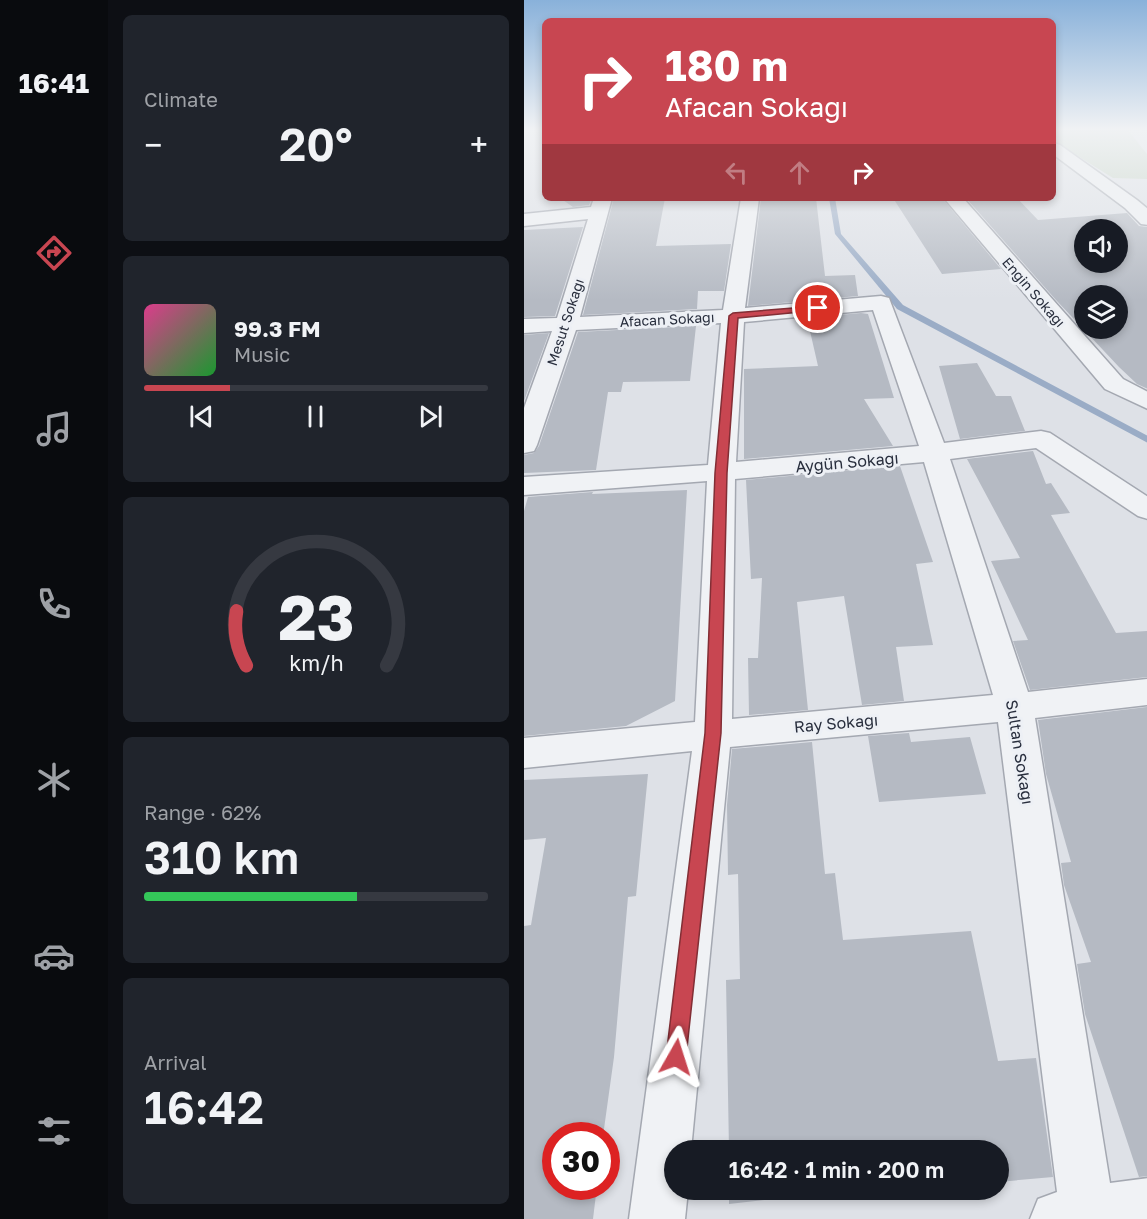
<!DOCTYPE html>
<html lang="en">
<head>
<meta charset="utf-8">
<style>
	:root { --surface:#171b24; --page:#20242c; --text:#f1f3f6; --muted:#9ea1a6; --line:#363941; --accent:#c84651 }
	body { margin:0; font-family:"Golos Text",sans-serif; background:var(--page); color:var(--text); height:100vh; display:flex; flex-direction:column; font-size:22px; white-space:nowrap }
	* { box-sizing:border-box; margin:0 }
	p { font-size:20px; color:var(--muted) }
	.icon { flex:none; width:33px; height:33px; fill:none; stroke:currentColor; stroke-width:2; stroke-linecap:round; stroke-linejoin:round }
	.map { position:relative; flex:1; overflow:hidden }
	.details { display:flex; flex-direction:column; gap:15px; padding:15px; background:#0d0f14; width:416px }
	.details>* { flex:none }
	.top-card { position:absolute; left:18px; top:18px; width:514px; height:183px; border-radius:9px; box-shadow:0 3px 9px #0003; background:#c84651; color:#fff; overflow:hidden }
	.fabs { position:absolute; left:550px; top:219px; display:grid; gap:12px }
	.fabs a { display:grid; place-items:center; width:54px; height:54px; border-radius:50%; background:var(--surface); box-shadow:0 3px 9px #0003; font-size:30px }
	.speed { position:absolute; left:18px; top:1122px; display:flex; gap:12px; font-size:30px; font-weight:700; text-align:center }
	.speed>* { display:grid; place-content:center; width:78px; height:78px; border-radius:50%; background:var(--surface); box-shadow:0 3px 9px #0003; line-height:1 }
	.speed .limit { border:9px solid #d22; background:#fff; color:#111 }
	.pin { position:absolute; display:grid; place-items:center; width:51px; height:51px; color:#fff; margin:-26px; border:3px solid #fff; border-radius:50%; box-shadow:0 2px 6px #0007 }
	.me { position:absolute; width:66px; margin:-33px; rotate:6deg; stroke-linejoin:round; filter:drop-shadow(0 0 4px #0008) }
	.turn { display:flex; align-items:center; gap:21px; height:126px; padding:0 24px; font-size:27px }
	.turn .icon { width:78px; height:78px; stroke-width:2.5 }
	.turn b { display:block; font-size:42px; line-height:51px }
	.lanes { display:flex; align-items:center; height:57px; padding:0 24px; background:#0003; justify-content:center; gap:30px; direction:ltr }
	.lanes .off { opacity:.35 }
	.big { font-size:45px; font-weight:600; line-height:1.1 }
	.details .card { flex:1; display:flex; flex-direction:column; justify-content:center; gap:9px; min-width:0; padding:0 21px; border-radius:9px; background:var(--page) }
	.details .dial { align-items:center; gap:0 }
	.dial svg { height:156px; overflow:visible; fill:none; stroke:var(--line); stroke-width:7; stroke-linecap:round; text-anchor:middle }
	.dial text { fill:var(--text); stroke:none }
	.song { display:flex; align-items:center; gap:18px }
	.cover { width:72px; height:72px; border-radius:9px; background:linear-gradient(135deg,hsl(330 70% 55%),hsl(130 70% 35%)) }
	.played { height:6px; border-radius:3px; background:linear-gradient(90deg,var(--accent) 25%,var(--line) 25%) }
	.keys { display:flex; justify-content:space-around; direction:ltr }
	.heat { display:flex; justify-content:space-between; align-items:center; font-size:33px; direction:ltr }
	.charge { height:9px; border-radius:4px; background:linear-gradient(90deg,#34c759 62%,var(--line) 0) }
	.trip { position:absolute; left:140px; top:1140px; width:345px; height:60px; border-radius:30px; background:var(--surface); box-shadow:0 3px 9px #0003; font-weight:600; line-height:60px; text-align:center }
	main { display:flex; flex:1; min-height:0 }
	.tab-bar { display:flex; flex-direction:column; width:108px; justify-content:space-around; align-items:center; background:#090b0e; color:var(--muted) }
	.tab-bar .icon { width:42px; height:42px }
	.tab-bar .active { color:var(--accent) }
	.tab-bar b { font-size:27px; color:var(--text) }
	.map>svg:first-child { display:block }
	.green { fill:#c2d1bf }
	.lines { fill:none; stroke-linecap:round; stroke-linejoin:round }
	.stream { fill:#9aacc6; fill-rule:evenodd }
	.building { fill:#b5bac3; fill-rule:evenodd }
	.minor-casing { stroke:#a4a8b1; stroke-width:3 }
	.minor { fill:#f0f2f5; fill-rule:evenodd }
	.route { fill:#c84651; stroke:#822e35; stroke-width:1.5 }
	.labels { text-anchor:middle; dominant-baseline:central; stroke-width:6; stroke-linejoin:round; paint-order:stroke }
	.far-street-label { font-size:14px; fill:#282e3d; stroke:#edf0f5 }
	.street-label { font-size:16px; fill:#282e3d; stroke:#edf0f5 }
</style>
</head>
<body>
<main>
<nav class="tab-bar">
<b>16:41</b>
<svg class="icon active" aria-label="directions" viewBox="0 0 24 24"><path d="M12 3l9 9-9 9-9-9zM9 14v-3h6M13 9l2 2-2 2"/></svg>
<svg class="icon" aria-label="music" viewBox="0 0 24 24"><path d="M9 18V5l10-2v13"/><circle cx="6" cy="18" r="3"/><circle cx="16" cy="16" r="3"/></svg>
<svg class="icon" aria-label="phone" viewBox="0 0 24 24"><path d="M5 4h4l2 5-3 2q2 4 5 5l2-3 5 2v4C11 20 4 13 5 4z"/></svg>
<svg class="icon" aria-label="climate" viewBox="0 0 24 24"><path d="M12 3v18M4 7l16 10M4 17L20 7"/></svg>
<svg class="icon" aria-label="car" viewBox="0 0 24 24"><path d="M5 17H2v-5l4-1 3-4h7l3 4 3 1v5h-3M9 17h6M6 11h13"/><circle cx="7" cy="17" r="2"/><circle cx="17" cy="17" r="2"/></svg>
<svg class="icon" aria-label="filters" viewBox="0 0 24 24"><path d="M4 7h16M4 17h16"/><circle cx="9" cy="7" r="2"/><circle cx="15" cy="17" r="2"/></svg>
</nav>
<section class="details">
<div class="card"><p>Climate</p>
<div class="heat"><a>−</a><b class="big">20°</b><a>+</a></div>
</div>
<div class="card">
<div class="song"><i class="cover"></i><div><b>99.3 FM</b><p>Music</p></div></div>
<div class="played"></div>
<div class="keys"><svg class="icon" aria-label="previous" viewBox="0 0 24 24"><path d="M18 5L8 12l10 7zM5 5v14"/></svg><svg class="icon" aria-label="pause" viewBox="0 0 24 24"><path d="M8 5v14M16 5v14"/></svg><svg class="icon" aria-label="next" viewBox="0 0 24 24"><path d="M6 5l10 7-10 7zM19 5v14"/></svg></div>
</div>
<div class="card dial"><svg viewBox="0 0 100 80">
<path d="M14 69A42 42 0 1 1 86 69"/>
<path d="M14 69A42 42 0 0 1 9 41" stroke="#c84651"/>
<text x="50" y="56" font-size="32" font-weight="700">23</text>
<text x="50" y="72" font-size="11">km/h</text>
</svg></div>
<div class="card"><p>Range · 62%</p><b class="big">310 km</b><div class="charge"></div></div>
<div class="card"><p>Arrival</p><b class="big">16:42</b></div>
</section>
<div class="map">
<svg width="624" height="1219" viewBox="0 0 624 1219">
	<rect width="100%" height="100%" fill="#dee1e7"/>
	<path class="green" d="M 530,129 L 603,129 L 623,154 L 623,179 L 589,178 L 530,141 Z"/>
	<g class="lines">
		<path class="stream" d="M 305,198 L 311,198 L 317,234 L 379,305 L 624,436 L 624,443 L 373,309 L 311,234 Z"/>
	</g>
	<path class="building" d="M 36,198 L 68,198 L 65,205 L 49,207 Z
		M 90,198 L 141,198 L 132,246 L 207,244 L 200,291 L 174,291 L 173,309 L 59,315 Z
		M 237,198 L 292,198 L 301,276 L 331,275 L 334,296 L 224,306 Z
		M 369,198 L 418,198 L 477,269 L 418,274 Z
		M 442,198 L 493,198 L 514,220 L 603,213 L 615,226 L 624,227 L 624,389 L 613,384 L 595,367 L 532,300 ZM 561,230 L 594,230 L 594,262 L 561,262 ZM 561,296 L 594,296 L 594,328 L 561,328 Z
		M 59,227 L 31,316 L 0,317 L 0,230 Z
		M 337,313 L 344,314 L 370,398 L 340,399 L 369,446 L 220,459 L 220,369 L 294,366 L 283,318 Z
		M 172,326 L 166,381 L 99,382 L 97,392 L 84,392 L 72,470 L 0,473 L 0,455 L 10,453 L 15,446 L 54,332 Z
		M 25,333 L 0,401 L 0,335 Z
		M 453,363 L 472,396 L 487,396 L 501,431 L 436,439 L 415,366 Z
		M 509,451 L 522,484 L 527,483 L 546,513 L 527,515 L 592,633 L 624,631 L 624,677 L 506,690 L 489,641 L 504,640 L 467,561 L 496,558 L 443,459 Z
		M 376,466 L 409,562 L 392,564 L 409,645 L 372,647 L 380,701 L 338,705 L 320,596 L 273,602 L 284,710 L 225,715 L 224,658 L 234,658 L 238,578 L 227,579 L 222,480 Z
		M 163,490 L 151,701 L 102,726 L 0,736 L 0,511 L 4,497 L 69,492 L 68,494 Z
		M 624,707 L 624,1176 L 615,1177 L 561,1014 L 553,964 L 567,962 L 540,885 L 537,863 L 547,862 L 522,774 L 514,720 Z
		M 385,733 L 387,742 L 446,737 L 462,794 L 355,802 L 344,736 Z
		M 288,742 L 301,874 L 311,873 L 319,940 L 447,931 L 474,1061 L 512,1058 L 529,1177 L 474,1182 L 474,1150 L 205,1150 L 202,980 L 216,979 L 214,874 L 204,875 L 203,805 L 208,749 Z
		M 124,774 L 112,896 L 104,897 L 90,1057 L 79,1136 L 32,1136 L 32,1186 L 73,1186 L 69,1219 L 0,1219 L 0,926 L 7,925 L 22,838 L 0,840 L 0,780 Z
		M 205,1190 L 327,1190 L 205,1204 Z"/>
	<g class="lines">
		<defs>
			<path id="minor" d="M 530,143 L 536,145 L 613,200 L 624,209 L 624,225 L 617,224 L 601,208 L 530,155 Z
				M 70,198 L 88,198 L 56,317 L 199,310 L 217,198 L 235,198 L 221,308 L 357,296 L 365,298 L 420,443 L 517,431 L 526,433 L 624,497 L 624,519 L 614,516 L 512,448 L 426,459 L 504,692 L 624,679 L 624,705 L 511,718 L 586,1183 L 624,1178 L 624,1219 L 506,1219 L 514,1199 L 533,1192 L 474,722 L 206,747 L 167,1150 L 150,1150 L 150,1190 L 164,1190 L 161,1219 L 105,1219 L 168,751 L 0,768 L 0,738 L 171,722 L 183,481 L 0,495 L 0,477 L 184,465 L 197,323 L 52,330 L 13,445 L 10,451 L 0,453 L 0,408 L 28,331 L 0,333 L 0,319 L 33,318 L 64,219 L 0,226 L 0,214 L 67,207 ZM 349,310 L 395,446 L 212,462 L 220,322 ZM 400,462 L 469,695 L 208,719 L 211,479 Z
				M 420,198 L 439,198 L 599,379 L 624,392 L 624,409 L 581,389 Z"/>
		</defs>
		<use href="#minor" class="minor-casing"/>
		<use href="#minor" class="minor"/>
	</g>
	<linearGradient id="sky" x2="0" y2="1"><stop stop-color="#89b1da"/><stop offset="0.43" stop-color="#f0f2f4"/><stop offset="1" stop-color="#f0f2f4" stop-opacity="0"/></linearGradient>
	<rect width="624" height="300" fill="url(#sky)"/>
	<path class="route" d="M 294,306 L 297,306 L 297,310 L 214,318 L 203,473 L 197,733 L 162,1057 L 159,1064 L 152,1067 L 145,1064 L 142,1057 L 181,733 L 191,473 L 205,316 L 209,313 Z"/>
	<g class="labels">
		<g class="far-street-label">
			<text transform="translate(510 292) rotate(49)">Engin Sokağı</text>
			<text transform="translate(143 319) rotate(-3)">Afacan Sokağı</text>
			<text transform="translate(41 322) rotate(-72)">Mesut Sokağı</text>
		</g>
		<g class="street-label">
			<text transform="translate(323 462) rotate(-5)">Aygün Sokağı</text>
			<text transform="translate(312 723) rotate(-5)">Ray Sokağı</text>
			<text transform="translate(496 752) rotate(81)">Sultan Sokağı</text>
		</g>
	</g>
</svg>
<div class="fabs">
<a><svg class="icon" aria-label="sound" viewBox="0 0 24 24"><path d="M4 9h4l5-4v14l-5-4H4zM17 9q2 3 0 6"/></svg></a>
<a><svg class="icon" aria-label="layers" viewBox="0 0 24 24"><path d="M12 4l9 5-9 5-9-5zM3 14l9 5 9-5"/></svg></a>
</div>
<div class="speed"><div class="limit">30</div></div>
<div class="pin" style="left:294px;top:308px;background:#d93025"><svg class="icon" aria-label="arrive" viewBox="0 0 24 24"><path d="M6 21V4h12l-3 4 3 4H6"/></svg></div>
<svg class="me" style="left:152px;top:1057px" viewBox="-20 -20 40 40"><path d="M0-17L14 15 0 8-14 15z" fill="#c84651" stroke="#fff" stroke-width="4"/></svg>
<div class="trip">16:42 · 1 min · 200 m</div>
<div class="top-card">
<div class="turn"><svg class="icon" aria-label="right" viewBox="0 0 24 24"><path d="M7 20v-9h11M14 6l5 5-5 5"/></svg><div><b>180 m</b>Afacan Sokağı</div></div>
<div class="lanes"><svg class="icon off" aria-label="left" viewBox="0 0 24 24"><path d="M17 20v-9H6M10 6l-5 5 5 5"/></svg><svg class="icon off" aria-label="ahead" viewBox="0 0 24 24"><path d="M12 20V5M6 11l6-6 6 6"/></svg><svg class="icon" aria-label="right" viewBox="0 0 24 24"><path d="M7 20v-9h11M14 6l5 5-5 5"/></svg></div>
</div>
</div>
</main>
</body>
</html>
